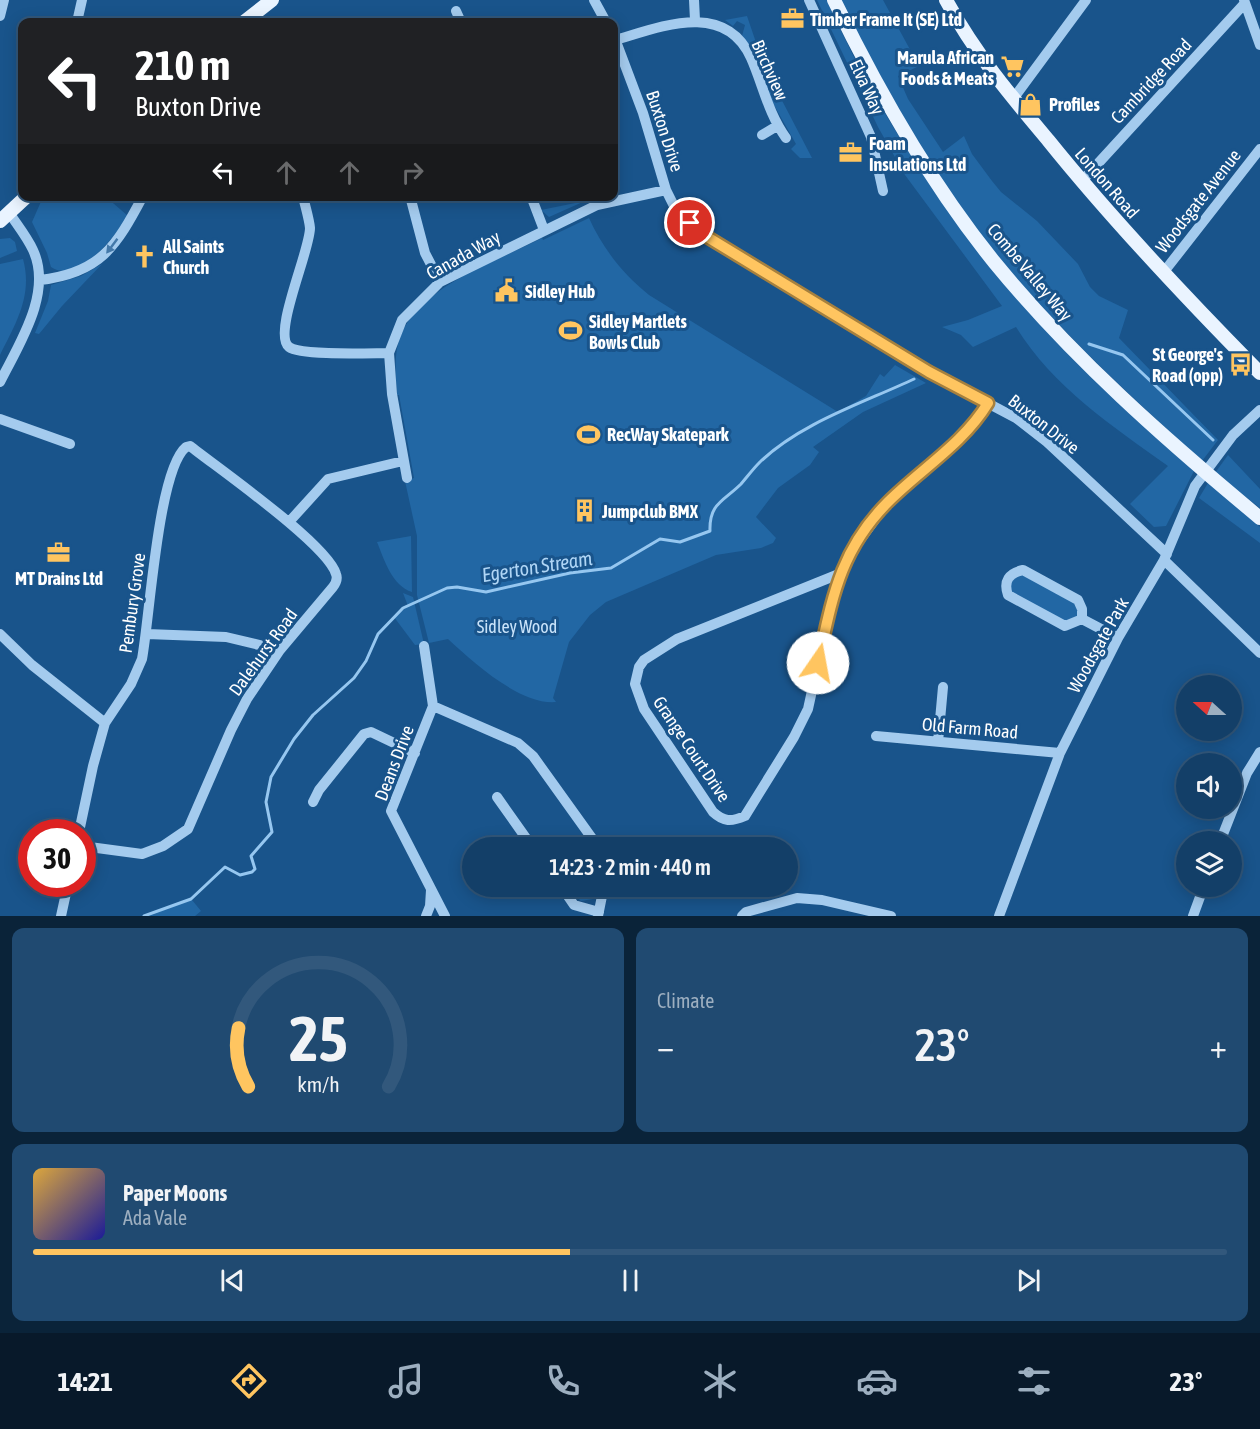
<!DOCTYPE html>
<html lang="en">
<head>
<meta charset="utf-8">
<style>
	:root { --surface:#133f68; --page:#204a71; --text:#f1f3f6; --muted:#9dafc0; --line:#32587c; --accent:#ffc560 }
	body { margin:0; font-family:"Asap Condensed",sans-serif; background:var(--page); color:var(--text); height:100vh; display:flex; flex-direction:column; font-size:22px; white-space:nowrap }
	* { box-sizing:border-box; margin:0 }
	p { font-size:20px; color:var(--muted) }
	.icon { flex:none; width:33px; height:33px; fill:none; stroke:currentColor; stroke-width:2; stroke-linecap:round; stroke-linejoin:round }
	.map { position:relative; height:916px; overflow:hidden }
	.drawer { display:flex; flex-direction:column; gap:12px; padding:12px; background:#0a2339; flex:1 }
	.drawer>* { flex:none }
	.hud { position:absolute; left:18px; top:18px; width:600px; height:183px; border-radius:12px; box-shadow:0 3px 15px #0003,0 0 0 2px var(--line); background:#202124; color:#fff; overflow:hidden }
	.needle { width:39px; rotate:291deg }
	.buttons { position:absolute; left:1176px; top:675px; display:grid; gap:12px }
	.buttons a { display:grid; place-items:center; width:66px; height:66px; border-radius:50%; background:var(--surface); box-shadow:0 3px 15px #0003,0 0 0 2px var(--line); font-size:30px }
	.speed { position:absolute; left:18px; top:819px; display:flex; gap:12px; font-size:30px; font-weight:700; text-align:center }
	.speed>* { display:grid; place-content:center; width:78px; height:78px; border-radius:50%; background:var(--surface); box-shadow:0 3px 15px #0003,0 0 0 2px var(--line); line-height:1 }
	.speed .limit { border:9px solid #d22; background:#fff; color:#111 }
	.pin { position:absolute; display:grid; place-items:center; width:51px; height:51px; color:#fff; margin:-26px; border:3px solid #fff; border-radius:50%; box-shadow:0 2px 6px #0007 }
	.me { position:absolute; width:66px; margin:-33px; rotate:12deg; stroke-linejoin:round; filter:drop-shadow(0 0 4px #0008) }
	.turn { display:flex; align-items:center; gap:21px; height:126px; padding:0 18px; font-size:27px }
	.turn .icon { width:78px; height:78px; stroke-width:2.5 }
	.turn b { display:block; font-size:42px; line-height:51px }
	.lanes { display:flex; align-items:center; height:57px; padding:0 18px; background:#0003; justify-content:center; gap:30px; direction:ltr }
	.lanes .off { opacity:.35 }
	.big { font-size:45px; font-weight:600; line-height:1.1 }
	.drawer .widget { flex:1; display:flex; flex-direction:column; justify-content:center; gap:9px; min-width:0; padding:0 21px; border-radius:12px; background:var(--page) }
	.drawer .dial { align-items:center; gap:0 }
	.dial svg { height:156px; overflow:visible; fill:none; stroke:var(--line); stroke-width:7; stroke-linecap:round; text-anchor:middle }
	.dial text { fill:var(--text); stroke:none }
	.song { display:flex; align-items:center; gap:18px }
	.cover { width:72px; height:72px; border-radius:9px; background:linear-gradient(135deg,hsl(40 70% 55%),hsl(240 70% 35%)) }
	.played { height:6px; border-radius:3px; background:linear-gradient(90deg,var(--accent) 45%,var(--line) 45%) }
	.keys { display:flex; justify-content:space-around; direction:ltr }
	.heat { display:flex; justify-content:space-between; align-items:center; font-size:33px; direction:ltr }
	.drawer .tiles { flex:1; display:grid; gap:12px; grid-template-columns:1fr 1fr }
	.widget:last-child { grid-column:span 2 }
	.trip { position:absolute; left:462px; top:837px; width:336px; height:60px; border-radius:30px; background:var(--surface); box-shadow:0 3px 15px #0003,0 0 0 2px var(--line); font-weight:600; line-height:60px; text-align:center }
	.tab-bar { display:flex; height:96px; justify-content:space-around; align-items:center; background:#08192a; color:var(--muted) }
	.tab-bar .icon { width:42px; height:42px }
	.tab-bar .active { color:var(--accent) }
	.tab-bar b { font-size:27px; color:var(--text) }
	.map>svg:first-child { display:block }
	.green { fill:#2267a4 }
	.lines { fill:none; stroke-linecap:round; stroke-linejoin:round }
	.stream { stroke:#96c7f0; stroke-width:3 }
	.minor { stroke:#a4cbee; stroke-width:10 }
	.major { stroke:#eaf4ff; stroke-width:14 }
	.oneway { fill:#4378a9 }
	.route-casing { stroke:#a6803e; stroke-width:15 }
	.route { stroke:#ffc560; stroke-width:10 }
	.labels { text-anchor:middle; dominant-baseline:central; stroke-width:6; stroke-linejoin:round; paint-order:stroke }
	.poi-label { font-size:18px; font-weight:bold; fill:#fff; stroke:#19548b; text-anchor:start }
	.street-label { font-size:18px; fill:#fff; stroke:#19548b }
	.park-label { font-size:18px; fill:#c9e3fa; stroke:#19548b }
	.water-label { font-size:20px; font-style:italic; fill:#afd5f5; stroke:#19548b }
</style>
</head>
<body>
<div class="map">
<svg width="1260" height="916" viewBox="0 0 1260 916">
	<rect width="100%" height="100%" fill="#19548b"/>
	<path class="green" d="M 817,0 L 827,0 C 909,187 1041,339 1194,471 L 1166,526 L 1154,527 L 1130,504 L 1168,466 C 1112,426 1053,387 1016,327 L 973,347 L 961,335 L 942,327 L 968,320 L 1002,306 L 905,175 L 878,127 Z
		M 840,0 L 883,0 L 919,66 L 898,76 L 908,99 L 943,152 L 964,136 L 972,154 L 992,181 L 1001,192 L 1037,221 L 1078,264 L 1090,287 L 1099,296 L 1128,310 L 1119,338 L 1218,440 L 1202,461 C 1109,377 1015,290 945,185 C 906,126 873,63 840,0 Z
		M 747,16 L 764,66 L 812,158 L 800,158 L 791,149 L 796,144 L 766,91 L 742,36 L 745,25 L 737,21 L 733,26 L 725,20 Z
		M 43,197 L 106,197 L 128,216 C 116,235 78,285 51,267 L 47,253 L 32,222 Z
		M 585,201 L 549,217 L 541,210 Z
		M 589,218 C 603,249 623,274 649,295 L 838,412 L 866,396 L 880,374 L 884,377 L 895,365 L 926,383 L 863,412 L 813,447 L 819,452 L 810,465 L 778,488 L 756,517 L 776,538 L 773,543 L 761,548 L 716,555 L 606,602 L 590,615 L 569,642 L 553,698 L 556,702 C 520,705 474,663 448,639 L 429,643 L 417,595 L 417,536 L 405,481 L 414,478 L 399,395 L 397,395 C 396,378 394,360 398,344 C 411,289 497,261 542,238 L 543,240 Z
		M 10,238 L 15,242 L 17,251 L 0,258 L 0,239 Z
		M 23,259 C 33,295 16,323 0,355 L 0,264 Z
		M 102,264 L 62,306 L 39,334 L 35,333 L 48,301 L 51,285 L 81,276 Z
		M 1228,455 L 1260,489 L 1260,508 L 1215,473 Z
		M 1208,483 L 1260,527 L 1260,543 L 1199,498 Z
		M 411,536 L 412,592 C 392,586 384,559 377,542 Z
		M 1021,574 L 1076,603 L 1078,617 L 1066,623 L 1011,593 L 1010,581 Z
		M 403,593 L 413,597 L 424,644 L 415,645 L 394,617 L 408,606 Z
		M 579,887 L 597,887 L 593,899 L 581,901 L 571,892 Z
		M 192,900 L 201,911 L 195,916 L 145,916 Z"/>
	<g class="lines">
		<path class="stream" d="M 1089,344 L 1123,355 L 1213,440
			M 144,916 L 191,899 L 225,867 L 240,875 L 252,872 L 255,869 L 251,856 L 272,832 L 266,802 L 271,777 L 294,739 L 313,715 L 354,678 L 366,661 L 378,634 L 403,608 L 447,588 L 457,587 L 486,592 L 570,573 L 611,568 L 660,539 L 680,542 L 710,531 C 709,503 724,501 741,484 C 747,477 753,469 759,463 C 800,423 863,403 914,379"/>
		<path class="minor" d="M 594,0 L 606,22
			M 694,0 L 695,20
			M 809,0 L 871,137 L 883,191
			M 1244,0 L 1260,45
			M 456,11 L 461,22
			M 0,16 L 4,0
			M 77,22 L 82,0
			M 614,36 L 643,113 L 666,190 L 676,210 L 704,235 L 929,372 L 1016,418 L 1047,442 L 1167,554
			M 616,40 C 660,27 725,0 751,58 C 763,85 768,113 786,138
			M 1013,99 L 1086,0
			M 762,135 L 777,126
			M 1081,182 L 1245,3
			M 303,196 C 305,206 309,218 310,228 C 310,251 272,334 289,347 C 301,356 371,353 389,353
			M 410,196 L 425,253 L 440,282
			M 531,196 L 544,230
			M 1163,273 L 1260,149
			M 40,280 C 100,273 116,247 143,196
			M 0,382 C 19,344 53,293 33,250 C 27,237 18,226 10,214
			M 0,419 L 70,444
			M 407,478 L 392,394 L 389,353 L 402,320 L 440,282 L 597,205 L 666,190
			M 289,522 L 328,479 L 403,461
			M 1164,560 L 1260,653
			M 839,574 L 677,639 L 644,660 L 639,667 L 635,684 L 644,709 L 713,812 C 724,822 731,822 745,816 L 794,737 L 808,709 L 833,595 L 839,574 L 852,551 L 887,503 L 966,433 L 988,403
			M 1082,619 L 1082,609 L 1078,600 L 1023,570 C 1009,573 1003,581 1008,595 L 1065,626 L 1082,619 L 1118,638
			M 0,634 L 32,665 L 105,723
			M 147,634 L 226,637 L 280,650
			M 424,646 L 433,706 L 391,811 L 445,916
			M 433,706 L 518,743 L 533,756 L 599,848
			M 876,736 L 1060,753
			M 938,742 L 943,687
			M 497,797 L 533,848
			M 313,802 L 319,790 L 364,734 L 371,732 L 415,753
			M 79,832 L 93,766 L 105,723 L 131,684 L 142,659 C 150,616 158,470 186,447 L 190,446 C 219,469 327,544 336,574 C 338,579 336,583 333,587 L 280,650 L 247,699 L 231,730 L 188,829 L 163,846 L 142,854 L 82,846
			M 1220,842 L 1247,773 L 1260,752
			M 561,886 L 574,905 L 599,912
			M 61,916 L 68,884
			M 426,916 L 430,906 L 431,890
			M 598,916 L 604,886
			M 742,916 L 746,912 L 797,898 L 822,900 L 891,916
			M 999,916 L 1060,753 L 1118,638 L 1164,560 L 1195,486 L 1233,435 L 1260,410
			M 1193,916 L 1204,886"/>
		<path class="major" d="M 834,0 C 879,93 930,183 995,263 C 1073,358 1166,440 1260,518
			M 946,0 C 974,52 1010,95 1048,140 C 1114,222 1186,298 1260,373
			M 244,22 L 272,0
			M 0,221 L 27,196"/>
	</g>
	<defs><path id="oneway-solid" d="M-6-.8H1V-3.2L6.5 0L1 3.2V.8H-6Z" transform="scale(1.5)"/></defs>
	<use class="oneway" href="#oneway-solid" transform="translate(112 246) rotate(127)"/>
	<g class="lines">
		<defs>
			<path id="route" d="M 690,223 L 704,235 L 929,372 L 988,403 C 963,444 921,469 888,502 C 839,551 832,600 818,663"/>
		</defs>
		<use href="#route" class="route-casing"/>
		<use href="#route" class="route"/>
	</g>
	<defs>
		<symbol id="office-bare" viewBox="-9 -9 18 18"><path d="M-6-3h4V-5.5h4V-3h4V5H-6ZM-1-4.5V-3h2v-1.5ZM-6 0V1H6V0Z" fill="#ffc560" stroke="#19548b" stroke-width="2.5" paint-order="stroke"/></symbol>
		<symbol id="supermarket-bare" viewBox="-9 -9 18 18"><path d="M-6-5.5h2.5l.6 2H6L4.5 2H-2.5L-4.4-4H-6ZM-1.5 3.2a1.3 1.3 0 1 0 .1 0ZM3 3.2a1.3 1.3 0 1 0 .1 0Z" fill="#ffc560" stroke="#19548b" stroke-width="2.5" paint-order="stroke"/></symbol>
		<symbol id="shop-bare" viewBox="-9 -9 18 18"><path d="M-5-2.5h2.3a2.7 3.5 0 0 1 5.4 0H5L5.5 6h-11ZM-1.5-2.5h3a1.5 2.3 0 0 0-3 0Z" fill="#ffc560" stroke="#19548b" stroke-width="2.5" paint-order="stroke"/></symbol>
		<symbol id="church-bare" viewBox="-9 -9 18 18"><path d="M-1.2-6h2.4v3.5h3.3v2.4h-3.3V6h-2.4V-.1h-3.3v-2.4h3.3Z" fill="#ffc560" stroke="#19548b" stroke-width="2.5" paint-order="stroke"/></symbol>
		<symbol id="civic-bare" viewBox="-9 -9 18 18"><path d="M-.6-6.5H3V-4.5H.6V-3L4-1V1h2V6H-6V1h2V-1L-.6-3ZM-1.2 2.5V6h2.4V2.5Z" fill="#ffc560" stroke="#19548b" stroke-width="2.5" paint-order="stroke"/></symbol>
		<symbol id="stadium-bare" viewBox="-9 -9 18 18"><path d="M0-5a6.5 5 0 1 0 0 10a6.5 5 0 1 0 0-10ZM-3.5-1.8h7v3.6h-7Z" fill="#ffc560" stroke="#19548b" stroke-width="2.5" paint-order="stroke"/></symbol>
		<symbol id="bus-bare" viewBox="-9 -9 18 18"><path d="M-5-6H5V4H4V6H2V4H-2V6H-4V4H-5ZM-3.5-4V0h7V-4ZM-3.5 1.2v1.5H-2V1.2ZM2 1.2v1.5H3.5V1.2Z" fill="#ffc560" stroke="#19548b" stroke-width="2.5" paint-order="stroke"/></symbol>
		<symbol id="building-bare" viewBox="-9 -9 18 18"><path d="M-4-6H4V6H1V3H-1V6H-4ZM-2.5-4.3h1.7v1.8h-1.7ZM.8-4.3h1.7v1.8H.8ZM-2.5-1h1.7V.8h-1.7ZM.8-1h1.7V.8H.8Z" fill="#ffc560" stroke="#19548b" stroke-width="2.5" paint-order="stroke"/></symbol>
	</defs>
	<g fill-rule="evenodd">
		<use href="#office-bare" x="776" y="2" width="33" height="33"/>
		<use href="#supermarket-bare" x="996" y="50" width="33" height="33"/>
		<use href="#shop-bare" x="1014" y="88" width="33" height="33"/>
		<use href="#office-bare" x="834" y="136" width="33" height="33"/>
		<use href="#church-bare" x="128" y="240" width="33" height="33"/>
		<use href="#civic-bare" x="490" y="274" width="33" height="33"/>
		<use href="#stadium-bare" x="554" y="314" width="33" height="33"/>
		<use href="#bus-bare" x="1224" y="348" width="33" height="33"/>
		<use href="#stadium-bare" x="572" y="418" width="33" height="33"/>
		<use href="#building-bare" x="568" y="494" width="33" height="33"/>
		<use href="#office-bare" x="42" y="536" width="33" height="33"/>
	</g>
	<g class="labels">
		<g class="poi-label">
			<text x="810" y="19">Timber Frame It (SE) Ltd</text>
			<text x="994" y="57" text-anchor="end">Marula African<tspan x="994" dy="21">Foods &amp; Meats</tspan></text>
			<text x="1049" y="104">Profiles</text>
			<text x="869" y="143">Foam<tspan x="869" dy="21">Insulations Ltd</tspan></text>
			<text x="163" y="246">All Saints<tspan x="163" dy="21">Church</tspan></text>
			<text x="525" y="291">Sidley Hub</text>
			<text x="589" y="321">Sidley Martlets<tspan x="589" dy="21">Bowls Club</tspan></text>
			<text x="1223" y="354" text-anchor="end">St George's<tspan x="1223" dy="21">Road (opp)</tspan></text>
			<text x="607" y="434">RecWay Skatepark</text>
			<text x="602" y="511">Jumpclub BMX</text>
			<text x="59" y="578" text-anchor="middle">MT Drains Ltd</text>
		</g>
		<g class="street-label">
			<text transform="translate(770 70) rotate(66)">Birchview</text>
			<text transform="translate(1151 81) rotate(-47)">Cambridge Road</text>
			<text transform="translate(867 87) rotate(65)">Elva Way</text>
			<text transform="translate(665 131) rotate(72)">Buxton Drive</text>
			<text transform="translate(1107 183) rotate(49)">London Road</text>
			<text transform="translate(1198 201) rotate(-52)">Woodsgate Avenue</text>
			<text transform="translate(463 255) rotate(-29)">Canada Way</text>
			<text transform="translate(1030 272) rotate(50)">Combe Valley Way</text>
			<text transform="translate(1044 424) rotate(38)">Buxton Drive</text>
			<text transform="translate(132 603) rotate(-82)">Pembury Grove</text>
			<text transform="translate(1098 645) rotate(-61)">Woodsgate Park</text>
			<text transform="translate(263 652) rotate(-54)">Dalehurst Road</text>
			<text transform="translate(970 728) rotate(5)">Old Farm Road</text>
			<text transform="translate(692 749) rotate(56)">Grange Court Drive</text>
			<text transform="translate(394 763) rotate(-69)">Deans Drive</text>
		</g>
		<g class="park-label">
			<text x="517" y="626">Sidley Wood</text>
		</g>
		<g class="water-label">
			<text transform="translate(537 566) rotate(-9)">Egerton Stream</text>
		</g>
	</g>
</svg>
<div class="buttons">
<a><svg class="needle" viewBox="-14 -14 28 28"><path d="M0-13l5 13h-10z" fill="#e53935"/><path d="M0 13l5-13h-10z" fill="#9dafc0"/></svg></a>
<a><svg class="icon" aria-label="sound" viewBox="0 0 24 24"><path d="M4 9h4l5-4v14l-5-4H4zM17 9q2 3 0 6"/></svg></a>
<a><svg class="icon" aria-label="layers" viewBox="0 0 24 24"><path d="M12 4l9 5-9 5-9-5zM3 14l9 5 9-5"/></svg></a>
</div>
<div class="speed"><div class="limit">30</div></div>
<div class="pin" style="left:690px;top:223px;background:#d93025"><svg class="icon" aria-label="arrive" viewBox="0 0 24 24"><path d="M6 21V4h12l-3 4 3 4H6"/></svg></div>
<svg class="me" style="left:818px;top:663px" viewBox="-20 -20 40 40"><circle r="19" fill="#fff"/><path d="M0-13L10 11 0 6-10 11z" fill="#ffc560"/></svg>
<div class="trip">14:23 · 2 min · 440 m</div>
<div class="hud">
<div class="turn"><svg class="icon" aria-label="left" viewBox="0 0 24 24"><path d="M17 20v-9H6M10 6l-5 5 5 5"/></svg><div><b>210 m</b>Buxton Drive</div></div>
<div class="lanes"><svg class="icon" aria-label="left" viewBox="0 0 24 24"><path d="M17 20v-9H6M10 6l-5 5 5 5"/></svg><svg class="icon off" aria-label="ahead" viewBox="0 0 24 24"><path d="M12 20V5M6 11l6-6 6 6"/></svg><svg class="icon off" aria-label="ahead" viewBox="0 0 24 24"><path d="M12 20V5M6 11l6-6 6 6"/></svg><svg class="icon off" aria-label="right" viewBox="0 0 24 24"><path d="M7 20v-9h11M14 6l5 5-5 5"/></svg></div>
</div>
</div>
<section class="drawer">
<div class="tiles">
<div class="widget dial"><svg viewBox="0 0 100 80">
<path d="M14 69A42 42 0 1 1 86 69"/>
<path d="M14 69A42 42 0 0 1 9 39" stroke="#ffc560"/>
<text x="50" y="56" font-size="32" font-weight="700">25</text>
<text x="50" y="72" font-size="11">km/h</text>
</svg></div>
<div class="widget"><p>Climate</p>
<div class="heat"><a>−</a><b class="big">23°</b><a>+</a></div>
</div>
<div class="widget">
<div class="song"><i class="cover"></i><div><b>Paper Moons</b><p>Ada Vale</p></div></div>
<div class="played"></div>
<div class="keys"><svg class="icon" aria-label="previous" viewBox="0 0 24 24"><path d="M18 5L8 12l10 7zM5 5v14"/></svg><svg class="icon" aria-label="pause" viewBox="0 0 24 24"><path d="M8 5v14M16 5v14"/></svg><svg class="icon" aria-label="next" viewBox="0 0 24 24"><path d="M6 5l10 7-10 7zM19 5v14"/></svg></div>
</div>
</div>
</section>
<nav class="tab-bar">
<b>14:21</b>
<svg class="icon active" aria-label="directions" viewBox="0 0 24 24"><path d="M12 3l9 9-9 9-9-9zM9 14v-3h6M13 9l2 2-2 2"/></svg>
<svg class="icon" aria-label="music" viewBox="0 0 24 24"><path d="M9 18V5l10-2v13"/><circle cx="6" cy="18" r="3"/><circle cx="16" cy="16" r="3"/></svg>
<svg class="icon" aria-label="phone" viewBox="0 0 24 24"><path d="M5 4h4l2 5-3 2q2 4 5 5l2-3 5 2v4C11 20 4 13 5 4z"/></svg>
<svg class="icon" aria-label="climate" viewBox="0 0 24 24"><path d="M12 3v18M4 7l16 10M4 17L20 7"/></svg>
<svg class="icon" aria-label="car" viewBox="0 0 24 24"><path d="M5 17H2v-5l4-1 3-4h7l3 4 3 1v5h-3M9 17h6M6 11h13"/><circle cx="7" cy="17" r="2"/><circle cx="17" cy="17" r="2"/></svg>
<svg class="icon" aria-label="filters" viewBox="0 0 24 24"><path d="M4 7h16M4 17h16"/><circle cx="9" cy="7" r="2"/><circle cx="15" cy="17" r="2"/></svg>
<b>23°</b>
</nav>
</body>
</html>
